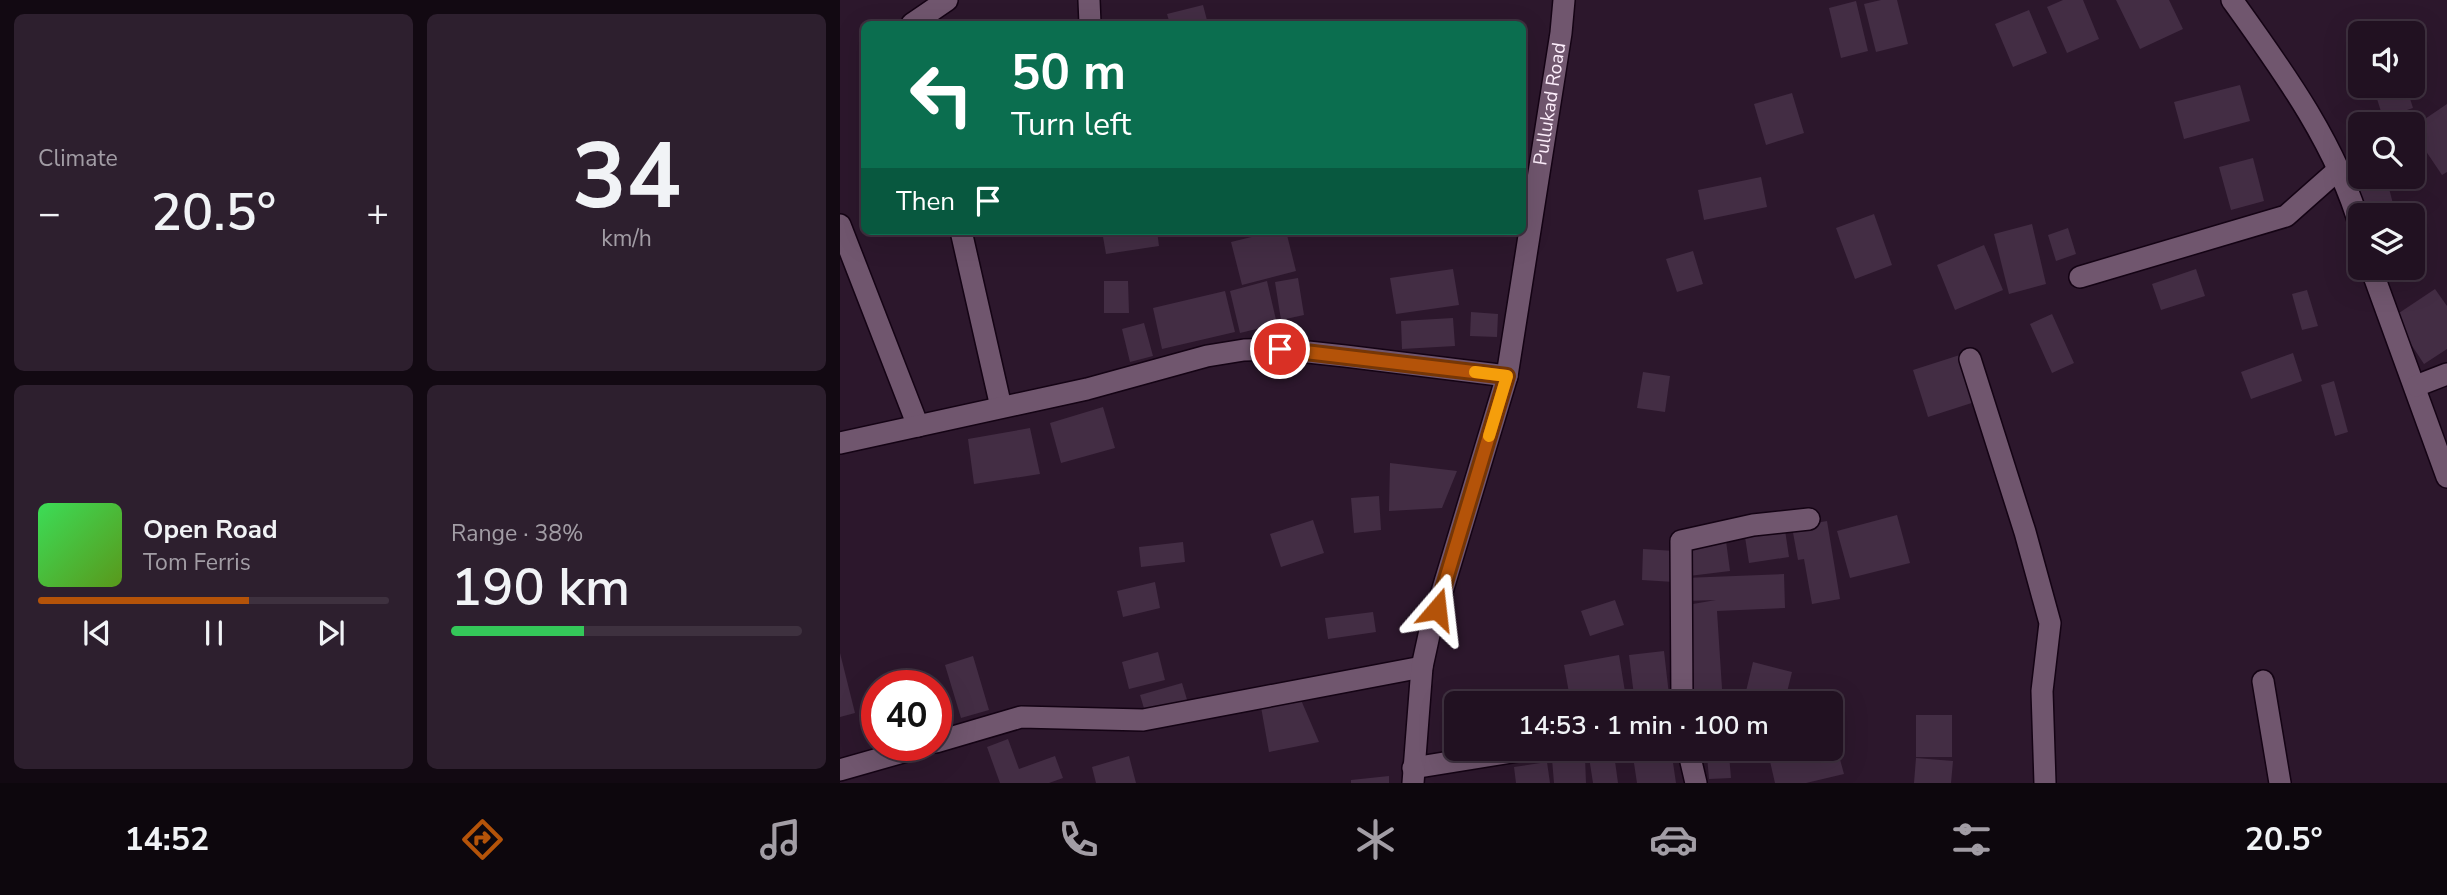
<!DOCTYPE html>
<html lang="en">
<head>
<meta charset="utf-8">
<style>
	:root { --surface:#211121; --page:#2d1f2e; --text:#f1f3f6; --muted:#a29da5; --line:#3e313f; --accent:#b45309 }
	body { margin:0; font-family:"Nunito Sans",sans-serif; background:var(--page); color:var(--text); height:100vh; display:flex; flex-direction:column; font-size:26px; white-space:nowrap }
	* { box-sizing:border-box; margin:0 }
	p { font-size:23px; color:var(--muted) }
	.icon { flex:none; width:38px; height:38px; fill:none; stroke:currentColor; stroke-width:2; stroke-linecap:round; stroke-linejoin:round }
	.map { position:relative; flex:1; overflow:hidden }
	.drawer { display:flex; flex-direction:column; gap:14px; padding:14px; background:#120912; width:840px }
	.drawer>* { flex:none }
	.banner { position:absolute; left:21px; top:21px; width:665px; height:214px; border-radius:10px; box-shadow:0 7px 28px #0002,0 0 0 2px var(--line); background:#0b6e4f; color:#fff; overflow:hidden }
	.controls { position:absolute; left:1508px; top:21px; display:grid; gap:14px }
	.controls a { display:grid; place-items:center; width:77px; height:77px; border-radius:10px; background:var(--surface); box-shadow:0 7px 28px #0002,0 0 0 2px var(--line); font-size:35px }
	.speed { position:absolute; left:21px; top:670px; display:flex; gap:14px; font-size:35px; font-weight:700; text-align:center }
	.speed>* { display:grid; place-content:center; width:91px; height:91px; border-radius:50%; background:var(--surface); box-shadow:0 7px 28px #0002,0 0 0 2px var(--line); line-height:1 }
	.speed .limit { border:10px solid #d22; background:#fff; color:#111 }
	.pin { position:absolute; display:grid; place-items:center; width:60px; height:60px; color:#fff; margin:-30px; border:4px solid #fff; border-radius:50%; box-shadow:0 2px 7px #0007 }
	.me { position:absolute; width:77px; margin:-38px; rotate:17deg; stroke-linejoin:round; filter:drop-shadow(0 0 5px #0008) }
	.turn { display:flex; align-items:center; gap:24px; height:147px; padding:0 35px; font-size:32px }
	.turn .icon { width:91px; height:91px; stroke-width:2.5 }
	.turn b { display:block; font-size:49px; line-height:60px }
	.then { display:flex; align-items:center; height:66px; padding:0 35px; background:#0003; gap:14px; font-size:26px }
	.big { font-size:52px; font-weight:600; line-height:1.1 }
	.drawer .tile { flex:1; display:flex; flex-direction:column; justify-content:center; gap:10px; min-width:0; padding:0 24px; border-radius:10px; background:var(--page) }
	.drawer .dial { align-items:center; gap:0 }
	.dial b { font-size:91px; line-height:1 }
	.song { display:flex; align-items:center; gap:21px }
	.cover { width:84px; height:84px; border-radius:10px; background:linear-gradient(135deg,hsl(130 70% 55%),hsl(90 70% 35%)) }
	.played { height:7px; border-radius:4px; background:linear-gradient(90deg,var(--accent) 60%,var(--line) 60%) }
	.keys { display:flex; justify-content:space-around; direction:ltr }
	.heat { display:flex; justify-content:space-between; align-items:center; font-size:38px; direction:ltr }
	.charge { height:10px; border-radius:5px; background:linear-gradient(90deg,#34c759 38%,var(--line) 0) }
	.drawer .tiles { flex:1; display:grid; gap:14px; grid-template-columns:repeat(2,1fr) }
	.trip { position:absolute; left:604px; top:691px; width:399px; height:70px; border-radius:10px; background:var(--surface); box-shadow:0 7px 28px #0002,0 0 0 2px var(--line); font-weight:600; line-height:70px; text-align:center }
	.dock { display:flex; height:112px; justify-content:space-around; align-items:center; background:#0d070d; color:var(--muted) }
	.dock .icon { width:49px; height:49px }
	.dock .selected { color:var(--accent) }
	.dock b { font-size:32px; color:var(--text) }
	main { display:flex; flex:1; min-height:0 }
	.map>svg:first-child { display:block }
	.building { fill:#432d44 }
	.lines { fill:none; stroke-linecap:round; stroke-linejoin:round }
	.minor-casing { stroke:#140314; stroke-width:24 }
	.minor { stroke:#70566e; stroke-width:21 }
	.route-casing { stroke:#753606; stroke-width:18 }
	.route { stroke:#b45309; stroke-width:12 }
	.slow { stroke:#f59e0b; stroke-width:12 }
	.labels { text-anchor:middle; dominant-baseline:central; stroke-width:7; stroke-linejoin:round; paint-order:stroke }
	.street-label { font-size:19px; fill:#feeffd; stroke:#0f060f }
</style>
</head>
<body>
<main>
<section class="drawer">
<div class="tiles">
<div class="tile"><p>Climate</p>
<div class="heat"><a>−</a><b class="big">20.5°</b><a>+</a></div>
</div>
<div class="tile dial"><b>34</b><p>km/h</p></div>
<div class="tile">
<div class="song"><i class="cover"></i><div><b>Open Road</b><p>Tom Ferris</p></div></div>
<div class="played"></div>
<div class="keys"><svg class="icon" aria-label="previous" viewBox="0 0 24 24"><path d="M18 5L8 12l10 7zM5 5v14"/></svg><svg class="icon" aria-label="pause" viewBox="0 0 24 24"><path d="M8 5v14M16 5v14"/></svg><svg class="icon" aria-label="next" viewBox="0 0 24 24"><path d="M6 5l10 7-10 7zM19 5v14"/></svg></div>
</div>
<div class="tile"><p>Range · 38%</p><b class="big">190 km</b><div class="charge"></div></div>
</div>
</section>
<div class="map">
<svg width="1607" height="783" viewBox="0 0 1607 783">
	<rect width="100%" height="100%" fill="#2c172c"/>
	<path class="building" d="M 1041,0 L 1057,0 L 1068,44 L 1036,52 L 1024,4 Z
		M 1223,0 L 1243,0 L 1259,39 L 1227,53 L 1207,7 Z
		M 1276,0 L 1329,0 L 1343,29 L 1300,49 Z
		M 1016,1 L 1028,51 L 1001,58 L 989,8 Z
		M 363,5 L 368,24 L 330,24 L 327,14 Z
		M 1189,10 L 1207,53 L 1173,67 L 1155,24 Z
		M 1400,85 L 1410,121 L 1344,139 L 1334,102 Z
		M 1533,86 L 1566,86 L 1573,108 L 1543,118 Z
		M 952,93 L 964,133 L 926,145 L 914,104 Z
		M 1607,104 L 1607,172 L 1602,175 L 1573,132 L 1573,127 Z
		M 1413,158 L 1424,201 L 1391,210 L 1379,167 Z
		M 921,177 L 927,207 L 864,220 L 858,190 Z
		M 1530,177 L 1546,177 L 1556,215 L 1520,215 L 1511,182 Z
		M 1034,214 L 1052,265 L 1015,279 L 996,228 Z
		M 1192,224 L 1206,284 L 1169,294 L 1154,234 Z
		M 1228,228 L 1236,254 L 1216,261 L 1208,235 Z
		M 262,231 L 317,231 L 319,246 L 266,254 Z
		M 436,231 L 446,231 L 456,271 L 402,285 L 391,242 Z
		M 1144,245 L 1163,290 L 1115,310 L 1097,265 Z
		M 853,251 L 863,284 L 837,292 L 826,259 Z
		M 613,269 L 619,305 L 556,314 L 550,278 Z
		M 1356,269 L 1365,296 L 1321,310 L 1312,284 Z
		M 458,278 L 464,315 L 441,320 L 435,282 Z
		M 264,281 L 288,281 L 289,313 L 264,313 Z
		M 427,281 L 437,324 L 400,333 L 390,291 Z
		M 1595,289 L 1607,306 L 1607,349 L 1584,364 L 1553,317 Z
		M 1467,290 L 1478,326 L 1462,330 L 1452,294 Z
		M 385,291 L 395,332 L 322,349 L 313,308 Z
		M 631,312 L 658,314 L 657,337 L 630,336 Z
		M 1212,314 L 1234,363 L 1212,373 L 1190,324 Z
		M 613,318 L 615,346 L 562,349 L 561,321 Z
		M 304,323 L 313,356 L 290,362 L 282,329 Z
		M 1126,353 L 1141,400 L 1088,417 L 1073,370 Z
		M 1453,353 L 1462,381 L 1411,399 L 1401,372 Z
		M 803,372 L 830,376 L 825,412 L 797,408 Z
		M 1494,381 L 1508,432 L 1495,436 L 1481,385 Z
		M 263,407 L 275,448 L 221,463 L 210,423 Z
		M 190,428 L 200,474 L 134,484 L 128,439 Z
		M 550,463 L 617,471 L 602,508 L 549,511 Z
		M 539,496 L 541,530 L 514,533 L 511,498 Z
		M 1057,515 L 1070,563 L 1010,578 L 997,531 Z
		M 473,520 L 484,553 L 441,567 L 430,534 Z
		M 987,521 L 1000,599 L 972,604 L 964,559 L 958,560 L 952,527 Z
		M 945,530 L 949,557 L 909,563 L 905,537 Z
		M 886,541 L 890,571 L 849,576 L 845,546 Z
		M 343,542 L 345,562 L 301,567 L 299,547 Z
		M 803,549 L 835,551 L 834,582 L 802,580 Z
		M 944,574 L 945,608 L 877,611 L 883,704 L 853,704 L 847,605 L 876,600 L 845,601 L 844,578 Z
		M 315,582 L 320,608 L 283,617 L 277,591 Z
		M 775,600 L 784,625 L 750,636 L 741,611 Z
		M 533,612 L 536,632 L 488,639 L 485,618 Z
		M 824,651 L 830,704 L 795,704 L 789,655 Z
		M 318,652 L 325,680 L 289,689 L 282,662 Z
		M 0,653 L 15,713 L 0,717 Z
		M 779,655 L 787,704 L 731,704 L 724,665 Z
		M 133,656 L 149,710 L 121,718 L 105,665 Z
		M 913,662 L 952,672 L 944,704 L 903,704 Z
		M 342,683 L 348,703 L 306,715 L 300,695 Z
		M 461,700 L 479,742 L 429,752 L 421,707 Z
		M 1076,715 L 1112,715 L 1112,757 L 1076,757 Z
		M 168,739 L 179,769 L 215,756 L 223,778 L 209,783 L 160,783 L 147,747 Z
		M 995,741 L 1004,774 L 966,783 L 935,783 L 929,757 L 960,749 L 990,749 L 990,742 Z
		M 831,749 L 836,783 L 797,783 L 792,750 Z
		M 774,754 L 778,783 L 753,783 L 749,757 Z
		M 889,755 L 891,778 L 869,779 L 867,756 Z
		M 289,756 L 296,783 L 256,783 L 252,767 Z
		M 745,757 L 746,783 L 714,783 L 712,759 Z
		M 1076,758 L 1113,761 L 1111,783 L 1074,783 Z
		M 707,762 L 710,783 L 676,783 L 674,767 Z
		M 549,776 L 549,783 L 511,783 L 511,780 Z"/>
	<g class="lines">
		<defs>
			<g id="minor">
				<path d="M 249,0 L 250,24"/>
				<path d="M 1392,0 C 1443,71 1497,145 1521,230"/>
				<path d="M 72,24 L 107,0"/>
				<path d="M 0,225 L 78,426"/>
				<path d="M 121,231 L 161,407"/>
				<path d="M 1531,268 L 1607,477"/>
				<path d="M 1240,277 L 1446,216 L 1499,169"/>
				<path d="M 1130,359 L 1185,532 L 1210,623 L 1202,691 L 1205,783"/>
				<path d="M 1576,386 L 1607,374"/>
				<path d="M 0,443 L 247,389 L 367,356 L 404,350 L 440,349 L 505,356 L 667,376"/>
				<path d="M 1423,681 L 1440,783"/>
				<path d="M 842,704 L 841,541 L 913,525 L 969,519"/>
				<path d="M 96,742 L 181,717 L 303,720 L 582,667"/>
				<path d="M 848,749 L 856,783"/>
				<path d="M 573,768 L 690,749"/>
				<path d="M 0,770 L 84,746"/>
				<path id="s1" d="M 573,783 L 582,667 L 589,635 L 667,376 L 721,33 L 724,0"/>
			</g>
		</defs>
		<use href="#minor" class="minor-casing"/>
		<use href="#minor" class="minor"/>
	</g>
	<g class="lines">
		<defs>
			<path id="route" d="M 440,349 L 667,376 L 597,609"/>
		</defs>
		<use href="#route" class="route-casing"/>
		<use href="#route" class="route"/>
		<path class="slow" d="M 635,372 L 667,376 L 649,436"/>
	</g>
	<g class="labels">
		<g class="street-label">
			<text stroke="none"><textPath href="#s1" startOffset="695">Pullukad Road</textPath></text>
		</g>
	</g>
</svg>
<div class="controls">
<a><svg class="icon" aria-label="sound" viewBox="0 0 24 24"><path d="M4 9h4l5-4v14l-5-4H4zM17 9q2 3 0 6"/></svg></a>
<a><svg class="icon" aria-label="search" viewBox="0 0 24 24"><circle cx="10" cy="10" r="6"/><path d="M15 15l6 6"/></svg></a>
<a><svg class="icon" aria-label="layers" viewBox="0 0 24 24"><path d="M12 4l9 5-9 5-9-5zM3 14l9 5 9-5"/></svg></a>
</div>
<div class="speed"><div class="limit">40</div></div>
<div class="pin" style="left:440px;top:349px;background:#d93025"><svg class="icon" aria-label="arrive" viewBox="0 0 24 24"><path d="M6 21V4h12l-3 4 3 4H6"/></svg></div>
<svg class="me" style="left:597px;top:609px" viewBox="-20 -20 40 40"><path d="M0-17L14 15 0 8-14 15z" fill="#b45309" stroke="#fff" stroke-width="4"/></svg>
<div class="trip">14:53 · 1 min · 100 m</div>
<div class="banner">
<div class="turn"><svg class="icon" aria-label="left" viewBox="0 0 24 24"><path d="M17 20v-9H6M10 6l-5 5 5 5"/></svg><div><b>50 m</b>Turn left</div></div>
<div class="then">Then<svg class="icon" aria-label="arrive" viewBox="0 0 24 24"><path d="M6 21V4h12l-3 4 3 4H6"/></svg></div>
</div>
</div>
</main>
<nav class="dock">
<b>14:52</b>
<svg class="icon selected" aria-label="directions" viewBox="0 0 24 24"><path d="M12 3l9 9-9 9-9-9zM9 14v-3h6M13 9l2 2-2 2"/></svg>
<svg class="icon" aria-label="music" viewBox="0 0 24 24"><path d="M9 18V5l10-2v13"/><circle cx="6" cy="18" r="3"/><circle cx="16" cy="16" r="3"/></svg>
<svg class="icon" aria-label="phone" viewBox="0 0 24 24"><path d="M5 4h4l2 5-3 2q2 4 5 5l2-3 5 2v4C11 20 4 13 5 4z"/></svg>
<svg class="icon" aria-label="climate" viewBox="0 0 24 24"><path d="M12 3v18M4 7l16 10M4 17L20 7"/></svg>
<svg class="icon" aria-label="car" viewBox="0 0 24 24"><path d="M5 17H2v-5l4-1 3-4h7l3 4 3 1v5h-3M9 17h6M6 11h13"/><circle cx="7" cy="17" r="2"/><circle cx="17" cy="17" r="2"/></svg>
<svg class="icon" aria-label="filters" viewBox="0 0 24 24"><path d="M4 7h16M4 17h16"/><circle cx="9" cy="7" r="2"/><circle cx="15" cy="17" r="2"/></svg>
<b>20.5°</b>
</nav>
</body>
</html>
